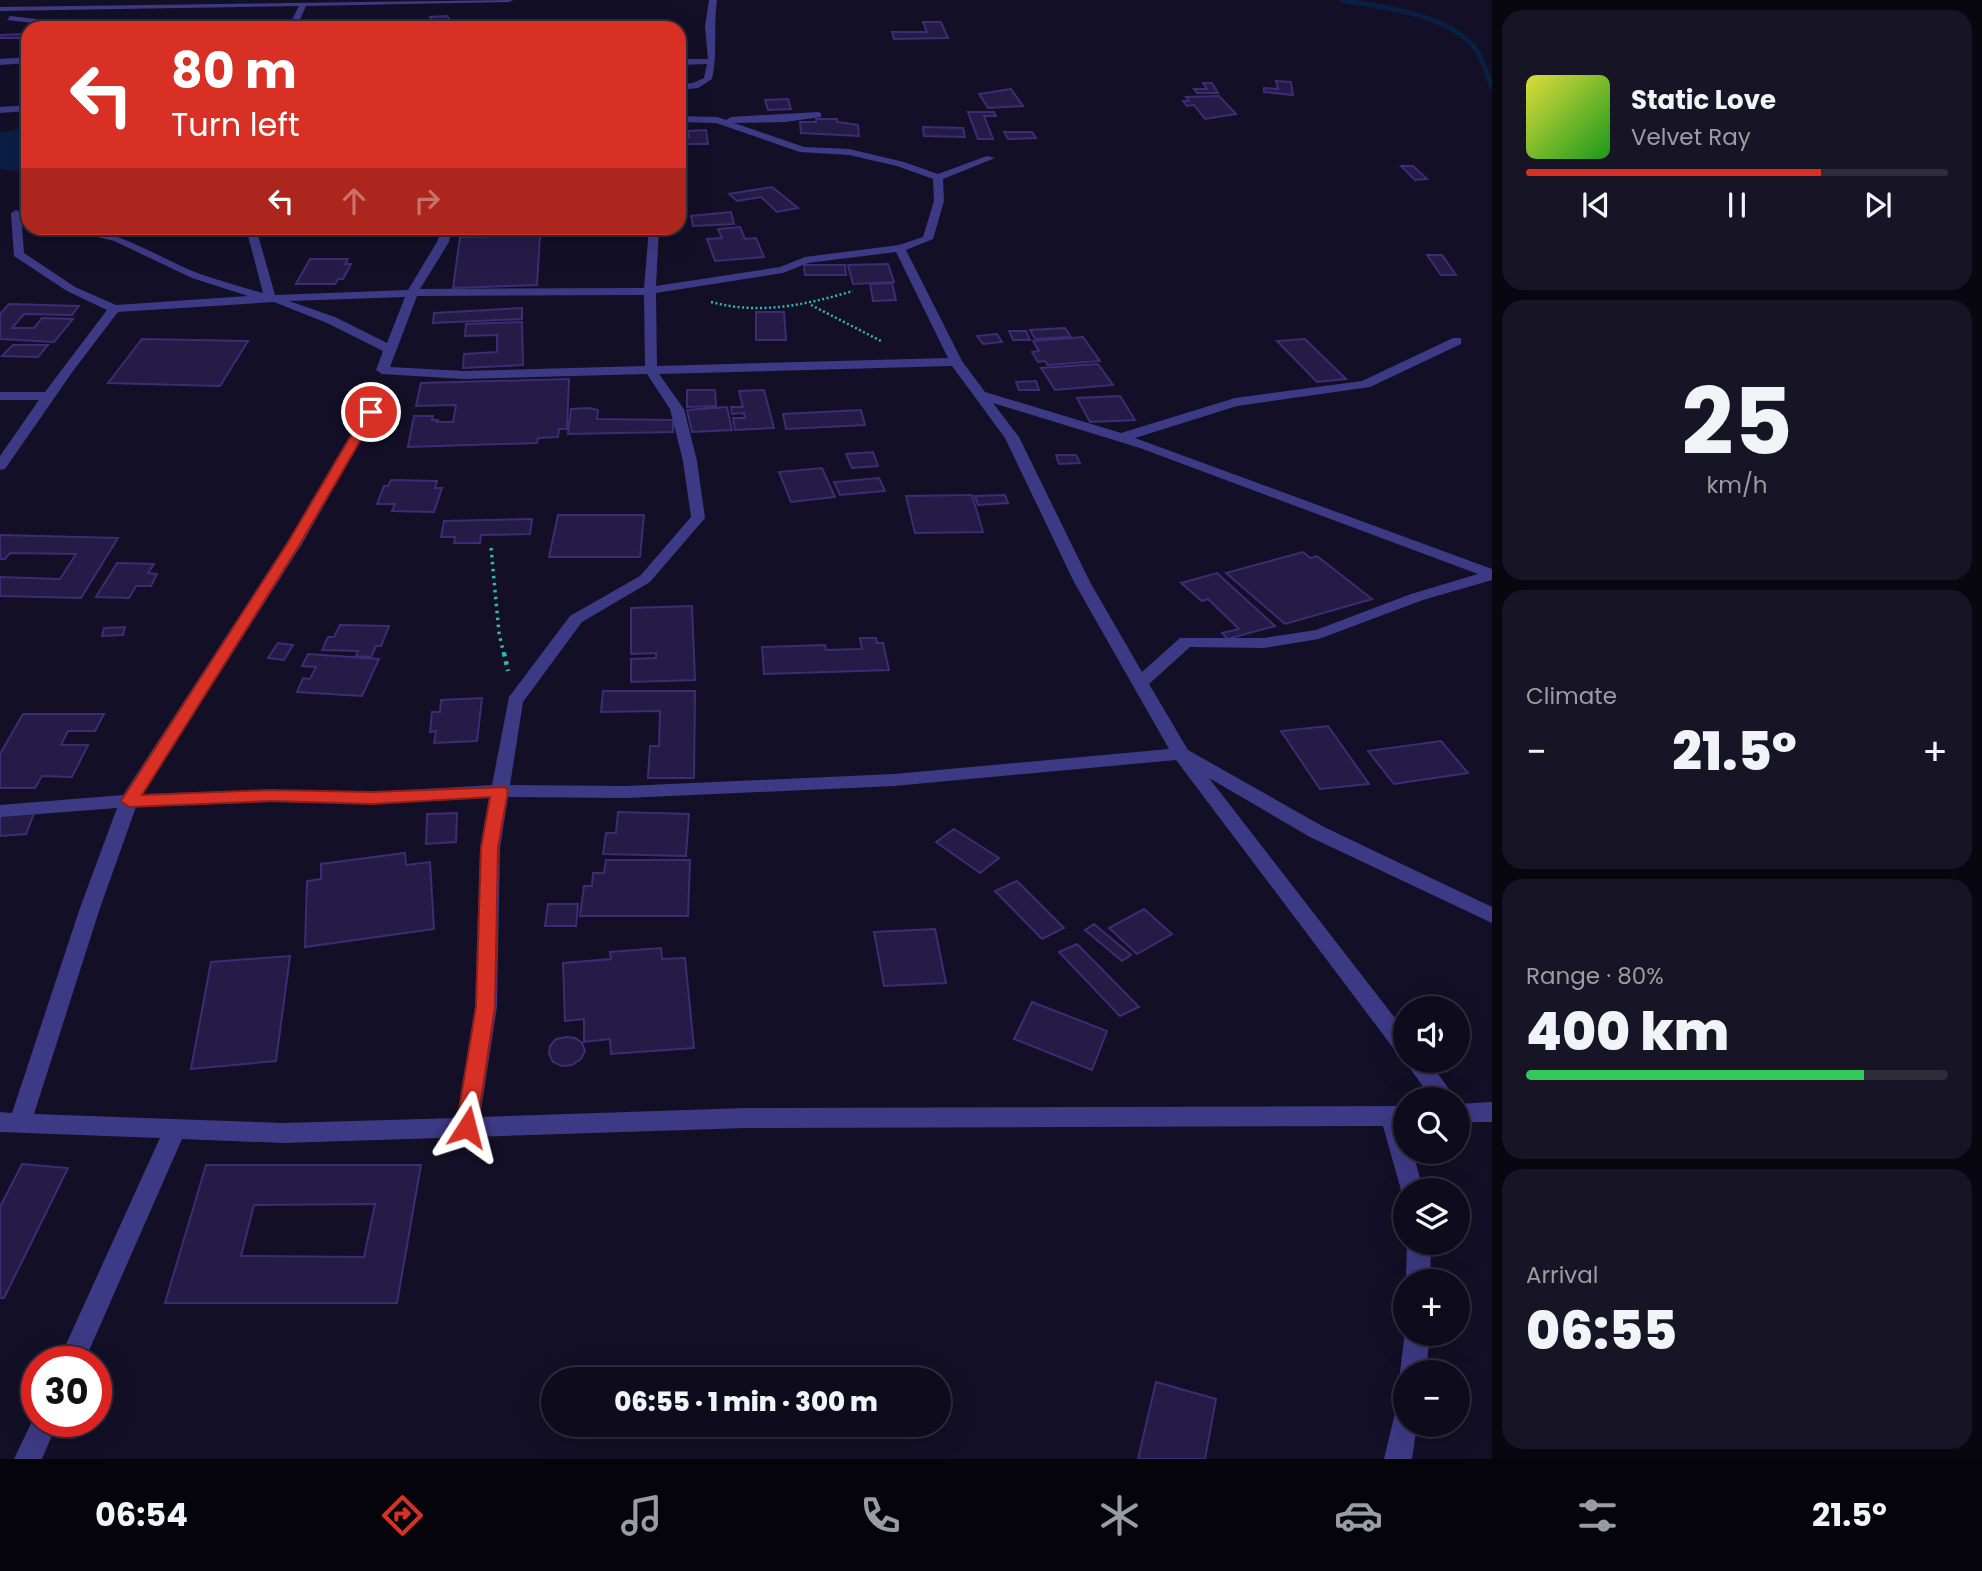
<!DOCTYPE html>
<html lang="en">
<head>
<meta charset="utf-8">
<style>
	:root { --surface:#0e0b1c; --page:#171425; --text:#f1f3f6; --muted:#9b9ba3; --line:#2e2b3b; --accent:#d93025 }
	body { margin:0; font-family:Poppins,sans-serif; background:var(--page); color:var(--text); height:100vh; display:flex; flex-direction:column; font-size:26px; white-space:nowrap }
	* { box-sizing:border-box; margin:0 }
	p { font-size:23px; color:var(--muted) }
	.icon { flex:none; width:38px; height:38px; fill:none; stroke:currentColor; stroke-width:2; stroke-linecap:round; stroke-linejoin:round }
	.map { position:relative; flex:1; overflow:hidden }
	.panel { display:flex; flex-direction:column; gap:10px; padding:10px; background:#08060f; width:490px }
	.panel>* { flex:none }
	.banner { position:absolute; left:21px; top:21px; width:665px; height:214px; border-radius:21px; box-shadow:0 7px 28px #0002,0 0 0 2px var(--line); background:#d93025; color:#fff; overflow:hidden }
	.tools { position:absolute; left:1393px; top:996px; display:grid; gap:14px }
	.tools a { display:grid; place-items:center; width:77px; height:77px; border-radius:50%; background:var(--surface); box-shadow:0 7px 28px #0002,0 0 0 2px var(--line); font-size:35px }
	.speed { position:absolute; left:21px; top:1346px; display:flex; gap:14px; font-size:35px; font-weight:700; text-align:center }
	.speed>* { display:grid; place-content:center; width:91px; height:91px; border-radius:50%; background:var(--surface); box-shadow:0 7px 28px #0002,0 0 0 2px var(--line); line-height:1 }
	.speed .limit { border:10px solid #d22; background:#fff; color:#111 }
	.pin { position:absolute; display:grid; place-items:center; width:60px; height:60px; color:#fff; margin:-30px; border:4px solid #fff; border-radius:50%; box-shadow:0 2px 7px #0007 }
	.me { position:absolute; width:77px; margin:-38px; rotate:9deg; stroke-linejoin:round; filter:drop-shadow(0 0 5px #0008) }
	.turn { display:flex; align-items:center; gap:24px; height:147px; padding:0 35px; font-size:32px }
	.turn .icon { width:91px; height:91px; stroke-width:2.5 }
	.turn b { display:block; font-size:49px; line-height:60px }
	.lanes { display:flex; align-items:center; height:66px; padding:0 35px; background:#0003; justify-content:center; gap:35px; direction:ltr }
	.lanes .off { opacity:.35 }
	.big { font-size:52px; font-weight:800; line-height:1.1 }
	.panel .widget { flex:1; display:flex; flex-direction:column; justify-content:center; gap:10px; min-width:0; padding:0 24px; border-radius:21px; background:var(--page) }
	.panel .dial { align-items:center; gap:0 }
	.dial b { font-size:91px; line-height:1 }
	.song { display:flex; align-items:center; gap:21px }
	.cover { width:84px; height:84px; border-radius:10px; background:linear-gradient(135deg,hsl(60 70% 55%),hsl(120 70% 35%)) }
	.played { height:7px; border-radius:4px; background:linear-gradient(90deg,var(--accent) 70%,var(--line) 70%) }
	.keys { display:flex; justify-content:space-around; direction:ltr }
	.heat { display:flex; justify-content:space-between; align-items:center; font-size:38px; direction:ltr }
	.charge { height:10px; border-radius:5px; background:linear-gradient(90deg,#34c759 80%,var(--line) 0) }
	.trip { position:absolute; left:541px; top:1367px; width:410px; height:70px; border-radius:35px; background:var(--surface); box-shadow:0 7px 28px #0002,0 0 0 2px var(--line); font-weight:800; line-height:70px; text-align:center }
	.dock { display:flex; height:112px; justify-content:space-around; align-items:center; background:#06040b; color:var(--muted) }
	.dock .icon { width:49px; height:49px }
	.dock .active { color:var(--accent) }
	.dock b { font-size:32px; color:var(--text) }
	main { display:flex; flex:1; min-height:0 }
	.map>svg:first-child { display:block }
	.water { fill:#0a1f44 }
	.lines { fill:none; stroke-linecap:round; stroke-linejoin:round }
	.stream { stroke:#0a1f44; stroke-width:5 }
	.building { fill:#241b47; stroke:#3b2d73; stroke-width:2; fill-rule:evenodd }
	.path-far2 { stroke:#2fb8b0; stroke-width:2.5; stroke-dasharray:2 2.5; stroke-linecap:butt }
	.path-far1 { stroke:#2fb8b0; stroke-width:3.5; stroke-dasharray:2.5 4.5; stroke-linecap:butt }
	.path { stroke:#2fb8b0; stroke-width:4.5; stroke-dasharray:3.5 5; stroke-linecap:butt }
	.street { fill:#3d3a85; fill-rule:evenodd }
	.route { fill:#d93025; stroke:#8d1f18; stroke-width:2 }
</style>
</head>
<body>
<main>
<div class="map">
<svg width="1492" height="1459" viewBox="0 0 1492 1459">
	<rect width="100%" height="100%" fill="#130f26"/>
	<path class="water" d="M 28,126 L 28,172 L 0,169 L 0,133 Z"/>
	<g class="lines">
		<path class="stream" d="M 1342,0 C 1384,8 1444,12 1474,47 C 1483,58 1487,74 1492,87"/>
	</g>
	<path class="building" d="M 447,16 L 454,25 L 412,28 L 410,24 L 433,22 L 430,17 Z
		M 923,22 L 941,22 L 948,38 L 894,39 L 892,32 L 927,32 Z
		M 29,26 L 43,26 L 28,28 L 28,38 L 0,38 L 0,35 L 22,34 Z
		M 1276,81 L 1291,82 L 1293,95 L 1264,92 L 1264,88 L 1278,89 Z
		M 1203,83 L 1212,83 L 1218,93 L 1197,93 L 1194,89 L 1207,89 Z
		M 1011,89 L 1023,106 L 988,108 L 979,94 Z
		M 1219,96 L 1236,114 L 1205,119 L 1194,105 L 1187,106 L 1183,101 L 1189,101 L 1186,97 Z
		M 788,99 L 791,109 L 768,110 L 765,100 Z
		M 968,112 L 994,112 L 996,116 L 984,116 L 993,139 L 978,139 Z
		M 816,119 L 837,119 L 837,122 L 858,125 L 859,136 L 801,133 L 800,122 L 816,122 Z
		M 923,127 L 963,128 L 965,137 L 924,136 Z
		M 706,130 L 708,144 L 679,144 L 679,137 L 689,137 L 688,131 Z
		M 1004,132 L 1032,132 L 1036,138 L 1008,139 Z
		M 1401,166 L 1413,166 L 1427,179 L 1415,180 Z
		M 772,187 L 798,208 L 777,212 L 761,197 L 737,201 L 729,194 Z
		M 731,212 L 734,224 L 693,226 L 691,216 Z
		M 740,227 L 745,239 L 756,238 L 764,257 L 715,261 L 707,239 L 722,238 L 718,229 Z
		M 540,235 L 537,285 L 453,288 L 460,237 Z
		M 1427,255 L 1442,255 L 1456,275 L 1441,275 Z
		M 310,259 L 348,259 L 345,264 L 351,264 L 343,279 L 338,279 L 335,284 L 296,284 Z
		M 888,264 L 894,282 L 853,284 L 848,265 Z
		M 804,265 L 845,265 L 846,275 L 805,275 Z
		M 892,283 L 896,300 L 873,301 L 870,284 Z
		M 9,304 L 79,306 L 72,315 L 24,314 L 12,328 L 34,328 L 42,318 L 73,319 L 54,342 L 0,339 L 0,314 Z
		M 522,308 L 522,319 L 433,323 L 434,313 Z
		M 756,312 L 784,312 L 786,340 L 756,340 Z
		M 522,322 L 523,365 L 463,368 L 464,354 L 497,352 L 497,335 L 465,336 L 466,324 Z
		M 1065,328 L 1071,337 L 1035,339 L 1030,330 Z
		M 1009,331 L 1026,331 L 1030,340 L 1013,340 Z
		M 997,334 L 1002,342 L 983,344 L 977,336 Z
		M 1083,337 L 1100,361 L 1048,365 L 1045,361 L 1038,362 L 1032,352 L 1039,351 L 1033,341 Z
		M 142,339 L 248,341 L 220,386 L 108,383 Z
		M 1305,339 L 1346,379 L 1317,382 L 1277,341 Z
		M 13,345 L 48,345 L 38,357 L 2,356 Z
		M 1098,364 L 1113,385 L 1055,390 L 1041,368 Z
		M 569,379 L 567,429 L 559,429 L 558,437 L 538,438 L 537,443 L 408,447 L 414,416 L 433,416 L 432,420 L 438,420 L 437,422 L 453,422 L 456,405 L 416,406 L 421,383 Z
		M 1036,381 L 1039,390 L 1019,390 L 1016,382 Z
		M 687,390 L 715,390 L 716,406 L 687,407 Z
		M 764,390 L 774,428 L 735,430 L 733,418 L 745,418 L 744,413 L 732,414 L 731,407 L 743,407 L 739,391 Z
		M 1120,396 L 1135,420 L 1090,422 L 1077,398 Z
		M 727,407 L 732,430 L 692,432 L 687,410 Z
		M 589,408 L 598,410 L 597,419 L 673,420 L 673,432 L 568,434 L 571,409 Z
		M 861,410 L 865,425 L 786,429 L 783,414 Z
		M 873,452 L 878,466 L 852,468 L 846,454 Z
		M 1056,455 L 1076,455 L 1080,463 L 1059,464 Z
		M 822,468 L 835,497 L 791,502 L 779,472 Z
		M 879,478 L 885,491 L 840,495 L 834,482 Z
		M 391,480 L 437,481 L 435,488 L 442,488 L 434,512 L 392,511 L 395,504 L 377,504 L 384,486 L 388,486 Z
		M 972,495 L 983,532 L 915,533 L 906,496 Z
		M 1005,495 L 1008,503 L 978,505 L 975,496 Z
		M 558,515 L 644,515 L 640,557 L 549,557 Z
		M 532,519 L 530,534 L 481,535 L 480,543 L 454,543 L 455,537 L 441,537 L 444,521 Z
		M 0,535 L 118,538 L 81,598 L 0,596 L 0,577 L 60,579 L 76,554 L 10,553 L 5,559 L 0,559 Z
		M 1303,552 L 1310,558 L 1317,556 L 1372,599 L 1285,624 L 1226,573 Z
		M 117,563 L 154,564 L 148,573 L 157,574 L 151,586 L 136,586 L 129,598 L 96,597 Z
		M 1217,573 L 1275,626 L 1228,639 L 1222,633 L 1239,629 L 1208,599 L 1202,601 L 1181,583 Z
		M 692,606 L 695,680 L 631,682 L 631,659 L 656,658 L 656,653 L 631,654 L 631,608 Z
		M 340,625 L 389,626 L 381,646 L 376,646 L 371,657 L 356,656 L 358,651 L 322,650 L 328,637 L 334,637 Z
		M 125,627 L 123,635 L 102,636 L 104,628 Z
		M 860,638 L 876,638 L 877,643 L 883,643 L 889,670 L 764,674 L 762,647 L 825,645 L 826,650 L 862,649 Z
		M 278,643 L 293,645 L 284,660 L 268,658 Z
		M 308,654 L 379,659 L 362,696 L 297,692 L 303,678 L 310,679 L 316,667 L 302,666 Z
		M 603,691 L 695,691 L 694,778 L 648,778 L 650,746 L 659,746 L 660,711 L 601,712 Z
		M 482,698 L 477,741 L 434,743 L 436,731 L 430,732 L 432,712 L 440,712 L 441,700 Z
		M 23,714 L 104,714 L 95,731 L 68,731 L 61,745 L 88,745 L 72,777 L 42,776 L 35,788 L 0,788 L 0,754 Z
		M 1328,726 L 1369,784 L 1320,789 L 1281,731 Z
		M 1441,741 L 1468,773 L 1394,784 L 1368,751 Z
		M 35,811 L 26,834 L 0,836 L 0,813 Z
		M 618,812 L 689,814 L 686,856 L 603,854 L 606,833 L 616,833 Z
		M 457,813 L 456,842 L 426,844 L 427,814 Z
		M 954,829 L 999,858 L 980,873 L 936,842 Z
		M 405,853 L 406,865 L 430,862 L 434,929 L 305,947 L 307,881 L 321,879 L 321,864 Z
		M 606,860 L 690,860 L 688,916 L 580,916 L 584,886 L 592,886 L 593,873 L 604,873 Z
		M 1017,881 L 1064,928 L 1042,939 L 995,891 Z
		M 548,904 L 578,904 L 576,926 L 545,926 Z
		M 1144,909 L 1172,934 L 1137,954 L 1109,928 Z
		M 1094,924 L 1131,955 L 1122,961 L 1085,930 Z
		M 935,929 L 946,983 L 884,986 L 874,932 Z
		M 1077,944 L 1139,1007 L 1120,1016 L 1059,952 Z
		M 661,948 L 662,959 L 685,958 L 694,1048 L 611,1054 L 610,1039 L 584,1042 L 584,1019 L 565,1021 L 563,963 L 611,959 L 610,952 Z
		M 290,956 L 276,1061 L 191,1069 L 211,962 Z
		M 1032,1002 L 1107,1031 L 1092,1070 L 1014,1039 Z
		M 566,1037 L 575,1038 L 582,1043 L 585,1051 L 581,1059 L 572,1065 L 562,1066 L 553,1062 L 549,1054 L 550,1046 L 556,1039 Z
		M 22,1164 L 68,1168 L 4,1298 L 0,1298 L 0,1207 Z
		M 206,1165 L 421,1165 L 397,1303 L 165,1303 ZM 375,1204 L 364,1257 L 241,1256 L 254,1205 Z
		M 1156,1382 L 1216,1399 L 1205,1459 L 1138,1459 Z"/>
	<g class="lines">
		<path class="path-far2" d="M 711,302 C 760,315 805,305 853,291
			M 811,305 L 881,341"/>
		<path class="path-far1" d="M 491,548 L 499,633 L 504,655"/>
		<path class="path" d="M 504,653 L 508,671"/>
		<path class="street" d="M 513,0 L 509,2 L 306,6 L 298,24 L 309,28 L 289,25 L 299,6 L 0,11 L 0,7 Z
			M 709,0 L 717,0 C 713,27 718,53 712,79 L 698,88 L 679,90 L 679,84 L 693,83 L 704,78 L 707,64 L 679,65 L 679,59 L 708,59 L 705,27 Z
			M 10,16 L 98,26 L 102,28 L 77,28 L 7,20 Z
			M 28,57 L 28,63 L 0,65 L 0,59 Z
			M 28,105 L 28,111 L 0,113 L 0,107 Z
			M 818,112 L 821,113 L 821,117 L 785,122 L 734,123 L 804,147 L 849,149 L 904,162 L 938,174 L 987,156 L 995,158 L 943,179 L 944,201 L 933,239 L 906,250 L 962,361 L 985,392 L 1121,433 L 1235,398 L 1362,381 L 1453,338 L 1461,338 L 1461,344 L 1370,387 L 1237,406 L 1135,438 L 1492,569 L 1492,580 L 1423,600 L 1319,639 L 1264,648 L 1190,647 L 1149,684 L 1188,750 L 1324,827 L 1492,907 L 1492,923 L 1310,837 L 1209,778 L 1405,1031 L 1405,1056 L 1397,1053 L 1176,760 L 894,786 L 626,798 L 508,797 L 500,848 L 497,1007 L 480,1117 L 746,1108 L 1405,1106 L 1405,1152 L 1413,1152 L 1423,1190 L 1405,1190 L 1405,1198 L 1403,1197 L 1383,1126 L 746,1128 L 283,1143 L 182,1139 L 84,1362 L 58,1362 L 160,1138 L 0,1132 L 0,1112 L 12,1113 L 80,908 L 117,808 L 0,817 L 0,805 L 123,795 L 286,544 L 378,388 L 383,387 L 389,391 L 302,544 L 143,794 L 271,790 L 372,792 L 492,785 L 509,697 L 570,616 L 640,576 L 691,517 L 683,461 L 670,409 L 647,374 L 464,379 L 382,374 L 376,370 L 383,351 L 327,323 L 274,302 L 118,312 L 73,371 L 5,469 L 0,470 L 0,456 L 39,400 L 0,400 L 0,392 L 45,392 L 107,310 L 67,291 L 14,256 L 11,213 L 16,210 L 21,213 L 24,253 L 75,287 L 116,305 L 248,296 L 192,278 L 114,241 L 70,230 L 69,228 C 118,228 156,257 200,274 C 220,281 242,287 263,293 L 246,228 L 256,228 L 275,295 L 408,290 L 437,242 L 442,228 L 452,228 L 449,242 L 420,289 L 644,288 L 649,228 L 659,228 L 656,286 L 780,267 L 805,257 L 899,245 L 923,237 L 934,201 L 933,179 L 897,166 L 849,155 L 800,152 L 716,123 L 679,122 L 679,116 L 717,117 L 726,120 L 731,117 ZM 896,252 L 948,358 L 657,366 L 656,293 L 783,273 L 808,263 ZM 644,295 L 645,366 L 464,371 L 390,367 L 417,296 ZM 405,297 L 387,343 L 335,317 L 289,301 ZM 952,366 L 1005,438 L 1074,582 L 1169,749 L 894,774 L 626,786 L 510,785 L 523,702 L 582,622 L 650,582 L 705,518 L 697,461 L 684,409 L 659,374 ZM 993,403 L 1140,448 L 1478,574 L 1411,594 L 1316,630 L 1264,638 L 1180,638 L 1142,672 L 1090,582 L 1019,437 ZM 489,798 L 480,848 L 475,1007 L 457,1118 L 283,1123 L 34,1114 L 100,908 L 136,807 L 271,802 L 372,804 Z
			M 1405,1058 L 1405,1060 L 1428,1060 L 1456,1099 L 1432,1099 L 1404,1060 Z
			M 1492,1102 L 1492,1122 L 1458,1122 L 1458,1104 Z
			M 1407,1242 L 1431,1242 L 1430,1281 L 1406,1281 Z
			M 1405,1332 L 1430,1334 L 1426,1372 L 1405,1372 L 1405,1382 L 1400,1372 Z
			M 1405,1405 L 1405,1424 L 1417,1424 L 1412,1459 L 1384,1459 L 1396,1409 Z
			M 37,1411 L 37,1421 L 58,1421 L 42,1459 L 14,1459 Z"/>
	</g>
	<path class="route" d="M 371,408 L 377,412 L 300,544 L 142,795 L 271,790 L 372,792 L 505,787 L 508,791 L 498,848 L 495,1007 L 477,1127 L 474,1133 L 467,1136 L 459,1133 L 456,1127 L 476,1007 L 481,848 L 490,797 L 372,804 L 271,801 L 129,807 L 121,801 L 287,544 L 365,412 Z"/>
</svg>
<div class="tools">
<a><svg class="icon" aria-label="sound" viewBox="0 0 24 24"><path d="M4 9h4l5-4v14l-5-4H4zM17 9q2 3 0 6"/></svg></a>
<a><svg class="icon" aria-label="search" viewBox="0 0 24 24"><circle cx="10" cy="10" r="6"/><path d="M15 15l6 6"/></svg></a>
<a><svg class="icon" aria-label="layers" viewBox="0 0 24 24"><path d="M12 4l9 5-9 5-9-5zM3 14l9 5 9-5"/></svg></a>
<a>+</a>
<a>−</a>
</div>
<div class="speed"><div class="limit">30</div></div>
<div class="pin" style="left:371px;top:412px;background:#d93025"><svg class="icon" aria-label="arrive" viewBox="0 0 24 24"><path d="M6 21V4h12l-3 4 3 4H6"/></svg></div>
<svg class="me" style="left:467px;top:1127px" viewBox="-20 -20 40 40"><path d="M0-17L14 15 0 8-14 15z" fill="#d93025" stroke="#fff" stroke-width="4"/></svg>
<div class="trip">06:55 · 1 min · 300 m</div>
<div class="banner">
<div class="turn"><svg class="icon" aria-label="left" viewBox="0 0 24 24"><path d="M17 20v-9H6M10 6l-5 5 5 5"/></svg><div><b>80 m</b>Turn left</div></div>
<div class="lanes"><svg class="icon" aria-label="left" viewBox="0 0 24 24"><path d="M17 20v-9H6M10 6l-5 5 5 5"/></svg><svg class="icon off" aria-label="ahead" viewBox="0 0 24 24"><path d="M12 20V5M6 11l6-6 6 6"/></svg><svg class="icon off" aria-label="right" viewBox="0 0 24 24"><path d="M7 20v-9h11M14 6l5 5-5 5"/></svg></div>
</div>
</div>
<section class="panel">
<div class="widget">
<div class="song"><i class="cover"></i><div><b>Static Love</b><p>Velvet Ray</p></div></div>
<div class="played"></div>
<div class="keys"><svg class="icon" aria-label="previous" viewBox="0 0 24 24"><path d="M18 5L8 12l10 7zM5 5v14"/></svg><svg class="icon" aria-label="pause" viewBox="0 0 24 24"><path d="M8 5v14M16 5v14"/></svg><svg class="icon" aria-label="next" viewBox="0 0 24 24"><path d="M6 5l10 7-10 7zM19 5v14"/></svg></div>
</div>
<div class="widget dial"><b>25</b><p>km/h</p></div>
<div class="widget"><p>Climate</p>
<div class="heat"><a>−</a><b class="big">21.5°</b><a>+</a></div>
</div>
<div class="widget"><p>Range · 80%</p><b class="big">400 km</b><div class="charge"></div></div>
<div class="widget"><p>Arrival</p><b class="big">06:55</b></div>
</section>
</main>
<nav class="dock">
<b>06:54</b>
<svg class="icon active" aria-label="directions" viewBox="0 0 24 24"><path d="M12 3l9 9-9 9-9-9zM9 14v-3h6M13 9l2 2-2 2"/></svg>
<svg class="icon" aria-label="music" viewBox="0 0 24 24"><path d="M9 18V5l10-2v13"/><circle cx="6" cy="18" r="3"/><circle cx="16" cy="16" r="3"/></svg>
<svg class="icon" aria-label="phone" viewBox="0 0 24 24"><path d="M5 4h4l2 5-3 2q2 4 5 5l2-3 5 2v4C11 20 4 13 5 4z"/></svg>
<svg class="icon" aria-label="climate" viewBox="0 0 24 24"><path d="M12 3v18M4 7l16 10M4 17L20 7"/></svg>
<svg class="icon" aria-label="car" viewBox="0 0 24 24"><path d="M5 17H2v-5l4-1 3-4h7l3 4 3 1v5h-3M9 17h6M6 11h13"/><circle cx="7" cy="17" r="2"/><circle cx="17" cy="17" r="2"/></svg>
<svg class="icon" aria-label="filters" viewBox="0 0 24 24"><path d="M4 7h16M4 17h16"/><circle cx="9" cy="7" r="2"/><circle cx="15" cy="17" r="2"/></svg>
<b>21.5°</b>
</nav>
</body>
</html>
